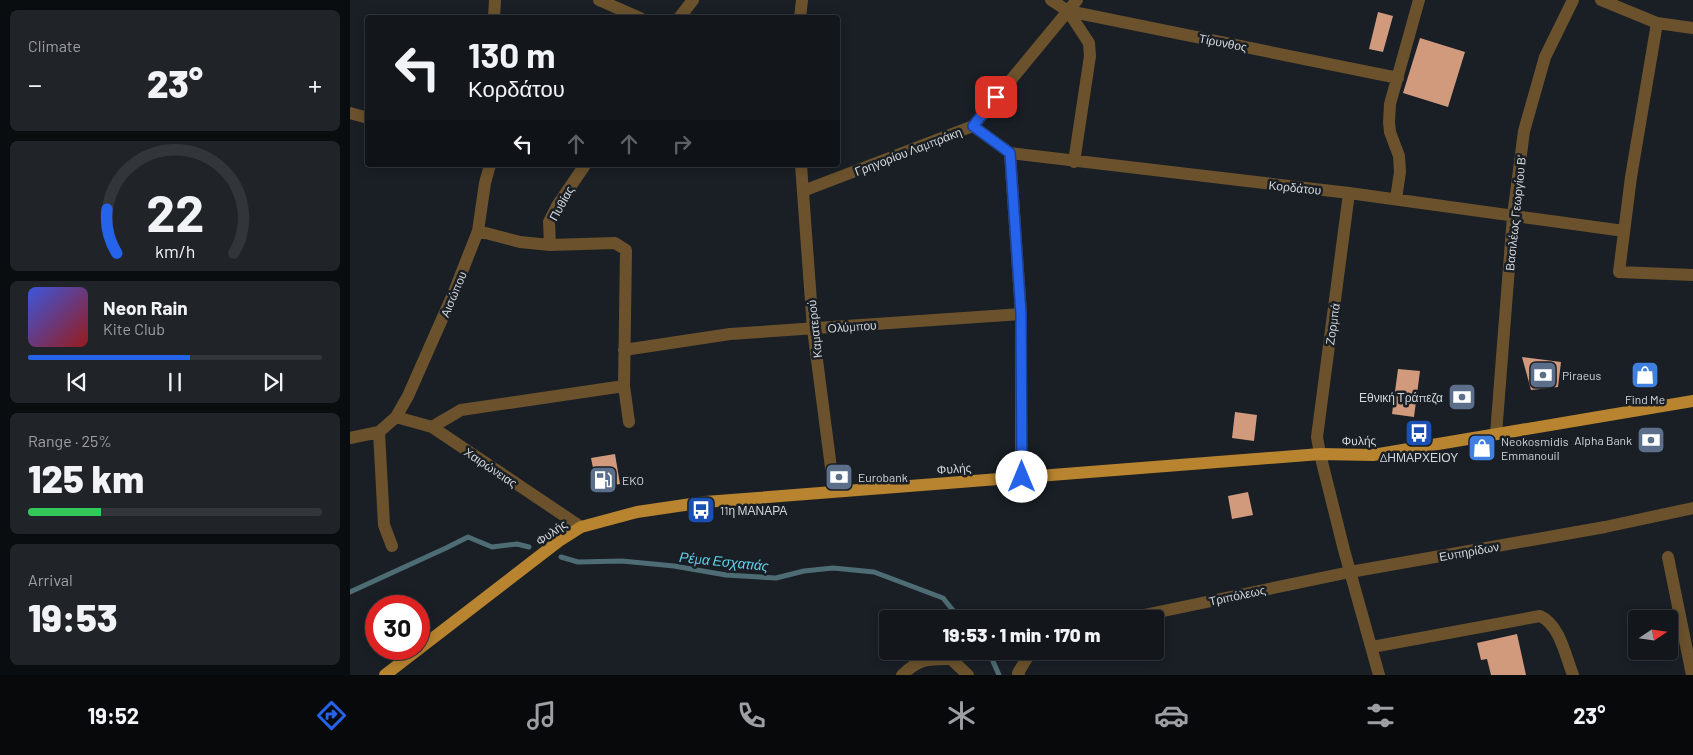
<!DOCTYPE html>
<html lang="en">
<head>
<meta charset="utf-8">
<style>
	:root { --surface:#13171c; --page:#202429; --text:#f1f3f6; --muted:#9d9fa3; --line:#32363b; --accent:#2563eb }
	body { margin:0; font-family:Barlow,sans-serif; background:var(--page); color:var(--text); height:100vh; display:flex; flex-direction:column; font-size:19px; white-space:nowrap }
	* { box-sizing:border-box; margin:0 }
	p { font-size:16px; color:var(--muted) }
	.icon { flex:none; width:28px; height:28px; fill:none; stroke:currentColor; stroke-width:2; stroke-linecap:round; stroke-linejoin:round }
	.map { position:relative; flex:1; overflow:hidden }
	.side { display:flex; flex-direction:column; gap:10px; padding:10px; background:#0a0d0f; width:350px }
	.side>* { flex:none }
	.banner { position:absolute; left:15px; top:15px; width:475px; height:152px; border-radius:5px; box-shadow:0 2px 12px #0003,0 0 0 1px var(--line); background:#13171c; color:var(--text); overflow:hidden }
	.needle { width:32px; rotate:77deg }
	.buttons { position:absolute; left:1278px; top:610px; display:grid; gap:10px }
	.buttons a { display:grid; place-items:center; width:50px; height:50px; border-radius:5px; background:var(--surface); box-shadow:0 2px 12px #0003,0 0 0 1px var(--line); font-size:25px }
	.speed { position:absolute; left:15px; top:595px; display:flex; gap:10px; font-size:25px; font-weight:700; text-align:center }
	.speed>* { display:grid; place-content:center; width:65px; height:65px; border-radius:50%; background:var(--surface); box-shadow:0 2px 12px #0003,0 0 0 1px var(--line); line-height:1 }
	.speed .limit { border:8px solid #d22; background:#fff; color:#111 }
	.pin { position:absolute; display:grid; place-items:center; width:42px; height:42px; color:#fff; margin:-21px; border-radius:10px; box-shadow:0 2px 8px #0006 }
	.me { position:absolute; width:55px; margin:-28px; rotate:0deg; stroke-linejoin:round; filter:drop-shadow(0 0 4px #0008) }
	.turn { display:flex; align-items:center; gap:18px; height:105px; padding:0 20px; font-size:22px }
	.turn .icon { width:65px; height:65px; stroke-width:2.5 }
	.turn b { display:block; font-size:35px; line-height:42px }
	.lanes { display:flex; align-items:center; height:48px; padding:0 20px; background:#0003; justify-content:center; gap:25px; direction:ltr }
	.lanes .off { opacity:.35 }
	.big { font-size:38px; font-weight:800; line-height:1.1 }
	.side .card { flex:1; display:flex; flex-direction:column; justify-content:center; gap:8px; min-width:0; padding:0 18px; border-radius:8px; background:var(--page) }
	.side .dial { align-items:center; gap:0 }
	.dial svg { height:130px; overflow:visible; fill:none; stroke:var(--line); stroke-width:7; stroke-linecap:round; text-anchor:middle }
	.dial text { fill:var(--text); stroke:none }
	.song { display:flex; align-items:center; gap:15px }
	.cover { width:60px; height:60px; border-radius:8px; background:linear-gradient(135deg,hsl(230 70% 55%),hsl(0 70% 35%)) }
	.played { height:5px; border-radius:2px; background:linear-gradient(90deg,var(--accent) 55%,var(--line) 55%) }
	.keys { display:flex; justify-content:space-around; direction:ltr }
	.heat { display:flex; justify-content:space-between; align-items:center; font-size:28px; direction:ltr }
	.charge { height:8px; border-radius:4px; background:linear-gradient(90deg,#34c759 25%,var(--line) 0) }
	.trip { position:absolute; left:529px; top:610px; width:285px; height:50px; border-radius:5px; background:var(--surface); box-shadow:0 2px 12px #0003,0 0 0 1px var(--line); font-weight:800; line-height:50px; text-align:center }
	.menu { display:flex; height:80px; justify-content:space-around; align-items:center; background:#08090b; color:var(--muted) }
	.menu .icon { width:35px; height:35px }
	.menu .on { color:var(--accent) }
	.menu b { font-size:22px; color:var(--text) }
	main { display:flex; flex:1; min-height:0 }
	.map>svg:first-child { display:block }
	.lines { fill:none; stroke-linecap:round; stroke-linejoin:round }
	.stream { stroke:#4e6c74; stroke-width:5 }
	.building { fill:#d29a7d }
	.minor { stroke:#6b522d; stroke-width:12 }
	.tertiary { stroke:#6b522d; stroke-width:12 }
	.primary { stroke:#b8842f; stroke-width:12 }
	.route-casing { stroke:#184099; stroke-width:12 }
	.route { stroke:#2563eb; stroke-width:9 }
	.labels { text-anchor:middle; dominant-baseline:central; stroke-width:5; stroke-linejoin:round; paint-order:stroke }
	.street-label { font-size:12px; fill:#d1d6da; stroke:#191f25 }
	.poi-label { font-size:12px; fill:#d1d6da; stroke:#191f25; text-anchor:start }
	.water-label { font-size:14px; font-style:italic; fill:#61d1ed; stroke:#191f25 }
</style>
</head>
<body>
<main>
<section class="side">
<div class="card"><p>Climate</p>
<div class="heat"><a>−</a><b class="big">23°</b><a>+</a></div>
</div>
<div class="card dial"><svg viewBox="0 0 100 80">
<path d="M14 69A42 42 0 1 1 86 69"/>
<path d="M14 69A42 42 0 0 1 8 42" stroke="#2563eb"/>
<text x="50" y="56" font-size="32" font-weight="700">22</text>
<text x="50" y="72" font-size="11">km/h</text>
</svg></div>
<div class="card">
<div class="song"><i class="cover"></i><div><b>Neon Rain</b><p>Kite Club</p></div></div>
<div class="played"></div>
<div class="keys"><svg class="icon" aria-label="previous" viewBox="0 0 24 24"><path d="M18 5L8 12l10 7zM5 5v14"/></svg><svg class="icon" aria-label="pause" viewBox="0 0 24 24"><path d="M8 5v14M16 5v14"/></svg><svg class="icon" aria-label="next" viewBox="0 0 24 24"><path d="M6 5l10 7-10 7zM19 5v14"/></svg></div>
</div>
<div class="card"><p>Range · 25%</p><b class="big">125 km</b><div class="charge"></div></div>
<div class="card"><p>Arrival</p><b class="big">19:53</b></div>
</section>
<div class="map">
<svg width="1343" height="675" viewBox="0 0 1343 675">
	<rect width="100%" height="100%" fill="#191f25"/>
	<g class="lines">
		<path class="stream" d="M 211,557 L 228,562 L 272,561 L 324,566 L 376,575 L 426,578 L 454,571 L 483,568 L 524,572 L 593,598 L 610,619
			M 0,592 L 96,548 L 118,537 L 142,547 L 167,544 L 179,547
			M 636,651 L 642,659 L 649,675"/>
	</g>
	<path class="building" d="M 1028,12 L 1043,16 L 1033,52 L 1019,49 Z
		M 1070,38 L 1115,52 L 1098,107 L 1053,93 Z
		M 1172,357 L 1211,362 L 1208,387 L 1181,390 Z
		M 1048,369 L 1070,371 L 1064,417 L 1042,414 Z
		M 885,412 L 907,415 L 904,441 L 882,438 Z
		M 265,454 L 270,484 L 247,488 L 241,458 Z
		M 898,492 L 903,515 L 882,519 L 878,496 Z
		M 1167,634 L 1176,675 L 1141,675 L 1137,659 L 1131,660 L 1127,643 Z"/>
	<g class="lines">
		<path class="minor" d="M 701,0 L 718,11 L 1048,78
			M 1251,0 L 1307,23 L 1343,28
			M 718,11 L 739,43 L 740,56 L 724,162
			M 144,18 L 145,0
			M 329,18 L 343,0
			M 1307,23 L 1281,177 L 1269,272 L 1343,275
			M 0,113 L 18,118
			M 623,126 L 660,153 L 999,193 L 1274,231
			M 660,153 L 671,314 L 671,477
			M 453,191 L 623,126 L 727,0
			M 1046,199 L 1050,172 L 1049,156 L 1040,132 L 1039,122 L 1040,104 L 1069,0
			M 128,231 L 170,242 L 200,245 L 265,243 L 276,250 L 274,386 L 279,422
			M 200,245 L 199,222 L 207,206 L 235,165
			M 274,350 L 380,334 L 671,314
			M 46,417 L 82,427 L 231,527
			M 82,427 L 111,410 L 274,386
			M 29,432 L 34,525 L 42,546
			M 1146,434 L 1163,216 L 1174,131 L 1195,57 L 1223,0
			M 0,438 L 29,432 L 46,417 L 58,396 L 104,292 L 128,231 L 135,183 L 140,165
			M 970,454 L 967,437 L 999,193
			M 1318,557 L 1342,675
			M 775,619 L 1000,572 L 1255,527 L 1343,508
			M 1022,647 L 1190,616 C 1210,625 1215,655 1223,675
			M 552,675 C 570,658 578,659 601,659 L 618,675
			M 669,675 L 668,673 L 677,658 L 685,651"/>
		<path class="tertiary" d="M 249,0 L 290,18
			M 450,18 L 452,0
			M 451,165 L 463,329 L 484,491
			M 970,454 L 994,550 L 1029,675"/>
		<path class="primary" d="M 35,675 L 209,541 L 231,527 L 287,512 L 355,502 L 970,454 L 1023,455 L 1343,401"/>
	</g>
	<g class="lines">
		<defs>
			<path id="route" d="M 646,97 L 623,126 L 660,153 L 671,314 L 672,477"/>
		</defs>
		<use href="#route" class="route-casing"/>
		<use href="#route" class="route"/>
	</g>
	<defs>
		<symbol id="bank-square" viewBox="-11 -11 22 22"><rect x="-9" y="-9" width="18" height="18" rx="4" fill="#5c6f8a" stroke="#191f25"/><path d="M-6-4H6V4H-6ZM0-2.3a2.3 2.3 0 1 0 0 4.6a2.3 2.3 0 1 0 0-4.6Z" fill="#fff"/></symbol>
		<symbol id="shop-square" viewBox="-11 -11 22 22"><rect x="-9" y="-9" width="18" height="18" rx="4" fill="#3f7fe0" stroke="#191f25"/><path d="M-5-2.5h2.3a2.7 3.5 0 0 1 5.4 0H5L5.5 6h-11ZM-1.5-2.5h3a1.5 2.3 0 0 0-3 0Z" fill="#fff"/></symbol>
		<symbol id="bus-square" viewBox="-11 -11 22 22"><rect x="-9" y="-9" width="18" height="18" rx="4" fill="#1a4fb4" stroke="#191f25"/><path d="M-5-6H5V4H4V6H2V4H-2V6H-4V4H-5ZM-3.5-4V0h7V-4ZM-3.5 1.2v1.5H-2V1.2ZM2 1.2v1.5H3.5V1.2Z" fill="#fff"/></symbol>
		<symbol id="fuel-square" viewBox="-11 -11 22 22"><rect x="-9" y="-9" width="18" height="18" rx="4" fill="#5c6f8a" stroke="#191f25"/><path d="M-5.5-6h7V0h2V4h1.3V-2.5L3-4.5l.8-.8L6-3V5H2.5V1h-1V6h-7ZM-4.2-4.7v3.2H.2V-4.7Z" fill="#fff"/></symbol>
	</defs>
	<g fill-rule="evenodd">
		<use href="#bank-square" x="1177" y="359" width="32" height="32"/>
		<use href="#shop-square" x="1279" y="359" width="32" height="32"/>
		<use href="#bank-square" x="1096" y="381" width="32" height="32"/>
		<use href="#bus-square" x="1053" y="417" width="32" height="32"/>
		<use href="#bank-square" x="1285" y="424" width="32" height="32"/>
		<use href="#shop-square" x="1116" y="432" width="32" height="32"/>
		<use href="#bank-square" x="473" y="461" width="32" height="32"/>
		<use href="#fuel-square" x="237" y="464" width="32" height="32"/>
		<use href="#bus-square" x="335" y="494" width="32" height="32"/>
	</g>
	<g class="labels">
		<g class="street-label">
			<text transform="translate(873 42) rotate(11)">Τίρυνθος</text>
			<text transform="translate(558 151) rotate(-21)">Γρηγορίου Λαμπράκη</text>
			<text transform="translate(945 187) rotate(6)">Κορδάτου</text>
			<text transform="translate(211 203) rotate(-61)">Πυθίας</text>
			<text transform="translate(1165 213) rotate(-84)">Βασιλέως Γεωργίου Β'</text>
			<text transform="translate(103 294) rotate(-67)">Αισώπου</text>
			<text transform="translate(982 324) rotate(-82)">Ζορμπά</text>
			<text transform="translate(502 326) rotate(-4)">Ολύμπου</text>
			<text transform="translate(464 329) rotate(-96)">Καματερού</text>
			<text transform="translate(1009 440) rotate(-1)">Φυλής</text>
			<text transform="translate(141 467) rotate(34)">Χαιρώνειας</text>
			<text transform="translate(604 468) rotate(-4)">Φυλής</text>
			<text transform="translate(201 532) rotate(-35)">Φυλής</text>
			<text transform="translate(1119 551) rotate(-10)">Ευπηρίδων</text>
			<text transform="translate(887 595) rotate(-12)">Τριπόλεως</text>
		</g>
		<g class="poi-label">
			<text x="1212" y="375">Piraeus</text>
			<text x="1093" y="397" text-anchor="end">Εθνική Τράπεζα</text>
			<text x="1295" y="399" text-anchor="middle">Find Me</text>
			<text x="1282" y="440" text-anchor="end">Alpha Bank</text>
			<text x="1151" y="441">Neokosmidis<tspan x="1151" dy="14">Emmanouil</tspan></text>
			<text x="1069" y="457" text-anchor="middle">ΔΗΜΑΡΧΕΙΟΥ</text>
			<text x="508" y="477">Eurobank</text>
			<text x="272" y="480">EKO</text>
			<text x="370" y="510">11η ΜΑΝΑΡΑ</text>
		</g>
		<g class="water-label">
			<text transform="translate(374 561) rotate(6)">Ρέμα Εσχατιάς</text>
		</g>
	</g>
</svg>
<div class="buttons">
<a><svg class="needle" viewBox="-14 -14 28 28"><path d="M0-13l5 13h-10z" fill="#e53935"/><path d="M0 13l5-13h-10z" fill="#9d9fa3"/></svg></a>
</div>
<div class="speed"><div class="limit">30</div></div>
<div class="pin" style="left:646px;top:97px;background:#d93025"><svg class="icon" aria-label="arrive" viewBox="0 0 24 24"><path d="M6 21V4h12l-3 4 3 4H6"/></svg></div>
<svg class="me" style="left:672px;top:477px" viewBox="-20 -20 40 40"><circle r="19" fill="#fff"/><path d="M0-13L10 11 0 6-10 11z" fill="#2563eb"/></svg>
<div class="trip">19:53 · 1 min · 170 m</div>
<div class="banner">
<div class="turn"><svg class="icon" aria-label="left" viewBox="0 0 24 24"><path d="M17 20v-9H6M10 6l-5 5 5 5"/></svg><div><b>130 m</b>Κορδάτου</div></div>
<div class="lanes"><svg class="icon" aria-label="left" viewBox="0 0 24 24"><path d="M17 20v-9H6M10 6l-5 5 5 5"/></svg><svg class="icon off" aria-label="ahead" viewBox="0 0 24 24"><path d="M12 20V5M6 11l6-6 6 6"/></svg><svg class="icon off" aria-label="ahead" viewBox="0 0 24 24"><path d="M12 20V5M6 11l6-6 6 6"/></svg><svg class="icon off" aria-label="right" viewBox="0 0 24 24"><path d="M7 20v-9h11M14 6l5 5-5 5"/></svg></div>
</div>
</div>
</main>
<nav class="menu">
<b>19:52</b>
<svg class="icon on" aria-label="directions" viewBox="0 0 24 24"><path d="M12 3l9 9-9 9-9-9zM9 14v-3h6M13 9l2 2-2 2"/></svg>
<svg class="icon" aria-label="music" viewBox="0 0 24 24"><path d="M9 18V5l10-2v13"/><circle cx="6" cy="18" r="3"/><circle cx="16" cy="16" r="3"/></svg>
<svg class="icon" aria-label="phone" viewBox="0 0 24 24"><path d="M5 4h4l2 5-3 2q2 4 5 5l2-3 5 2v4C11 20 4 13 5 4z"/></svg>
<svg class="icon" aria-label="climate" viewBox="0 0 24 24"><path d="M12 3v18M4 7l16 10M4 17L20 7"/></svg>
<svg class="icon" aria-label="car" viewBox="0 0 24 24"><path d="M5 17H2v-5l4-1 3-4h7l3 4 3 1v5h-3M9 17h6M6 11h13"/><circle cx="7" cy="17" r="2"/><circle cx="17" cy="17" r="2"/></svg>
<svg class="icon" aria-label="filters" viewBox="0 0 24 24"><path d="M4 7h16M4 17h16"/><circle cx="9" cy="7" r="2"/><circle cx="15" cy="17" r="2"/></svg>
<b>23°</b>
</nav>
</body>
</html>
